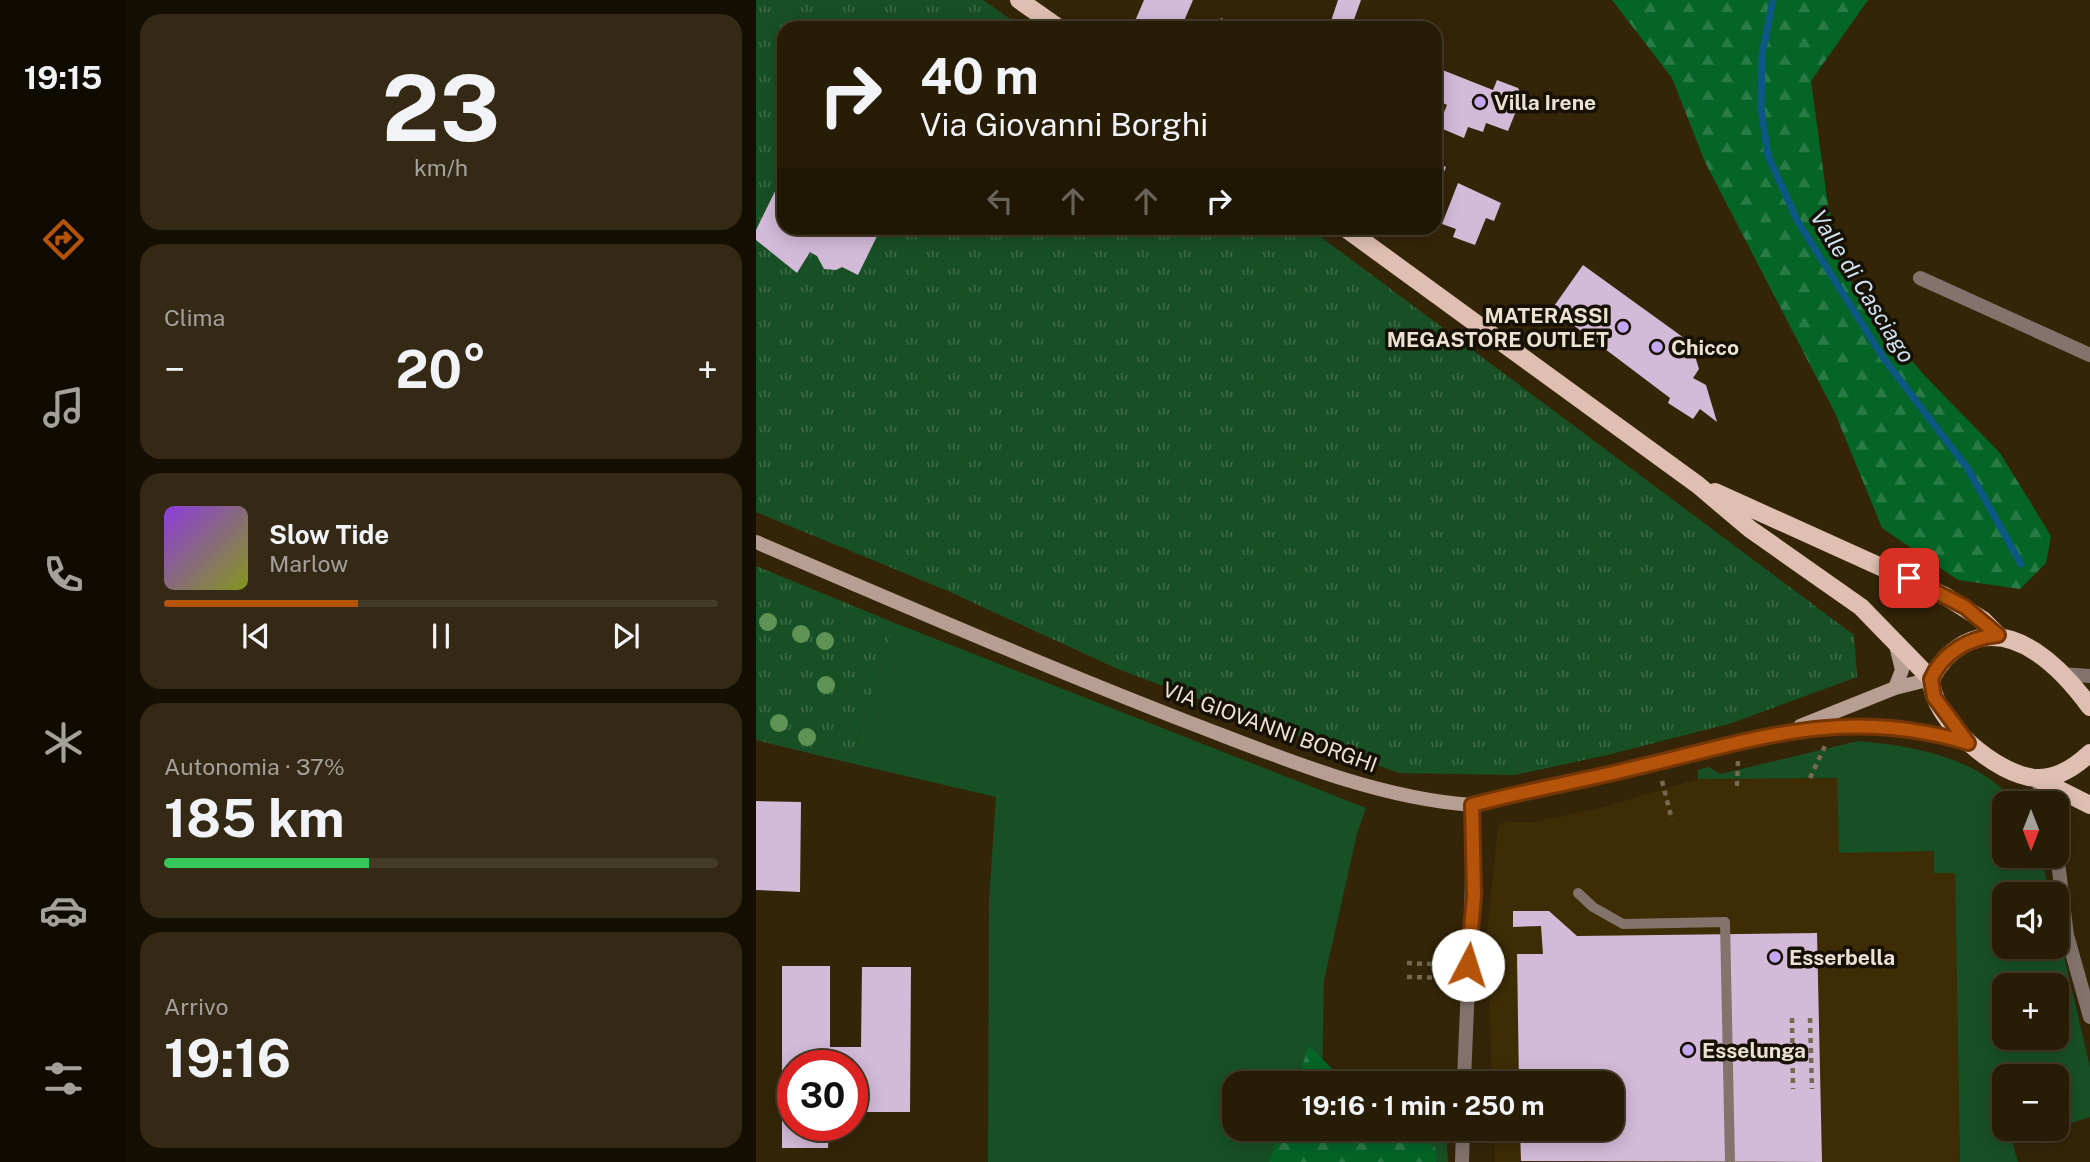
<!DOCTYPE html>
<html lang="it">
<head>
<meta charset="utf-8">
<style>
	:root { --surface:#271c06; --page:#332914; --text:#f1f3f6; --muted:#a4a19b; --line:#433a28; --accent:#b45309 }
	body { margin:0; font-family:"Public Sans",sans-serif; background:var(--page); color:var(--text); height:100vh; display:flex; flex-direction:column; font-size:26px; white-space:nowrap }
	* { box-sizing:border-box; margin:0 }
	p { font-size:23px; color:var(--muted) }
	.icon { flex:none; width:38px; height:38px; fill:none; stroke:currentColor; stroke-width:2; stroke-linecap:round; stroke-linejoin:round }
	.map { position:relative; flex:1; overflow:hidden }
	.drawer { display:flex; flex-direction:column; gap:14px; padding:14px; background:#150f03; width:630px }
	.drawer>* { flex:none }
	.top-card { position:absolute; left:21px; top:21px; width:665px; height:214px; border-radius:21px; box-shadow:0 4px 18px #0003,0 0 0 2px var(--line); background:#271c06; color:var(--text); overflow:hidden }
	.needle { width:46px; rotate:180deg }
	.controls { position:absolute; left:1236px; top:791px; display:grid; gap:14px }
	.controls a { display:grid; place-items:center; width:77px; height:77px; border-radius:14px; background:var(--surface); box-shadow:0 4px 18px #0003,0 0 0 2px var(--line); font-size:35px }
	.speed { position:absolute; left:21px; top:1050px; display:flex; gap:14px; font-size:35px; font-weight:700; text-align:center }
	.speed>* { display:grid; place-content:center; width:91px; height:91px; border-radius:50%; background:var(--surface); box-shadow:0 4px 18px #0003,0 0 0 2px var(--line); line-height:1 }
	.speed .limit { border:10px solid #d22; background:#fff; color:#111 }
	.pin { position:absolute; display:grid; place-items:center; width:60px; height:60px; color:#fff; margin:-30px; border-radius:14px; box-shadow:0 4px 10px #0006 }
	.me { position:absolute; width:77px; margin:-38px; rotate:5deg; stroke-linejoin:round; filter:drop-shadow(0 0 5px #0008) }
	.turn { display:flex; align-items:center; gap:24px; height:147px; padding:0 28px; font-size:32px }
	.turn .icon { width:91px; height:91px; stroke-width:2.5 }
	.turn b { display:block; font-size:49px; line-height:60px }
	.lanes { display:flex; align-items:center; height:66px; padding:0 28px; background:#0003; justify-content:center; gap:35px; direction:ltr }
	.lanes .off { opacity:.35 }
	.big { font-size:52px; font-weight:700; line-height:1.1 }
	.drawer .card { flex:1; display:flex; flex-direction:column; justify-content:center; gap:10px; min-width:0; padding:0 24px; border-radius:21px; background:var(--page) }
	.drawer .dial { align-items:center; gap:0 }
	.dial b { font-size:91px; line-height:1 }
	.song { display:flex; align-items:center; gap:21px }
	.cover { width:84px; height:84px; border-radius:10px; background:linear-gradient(135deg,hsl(270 70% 55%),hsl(70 70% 35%)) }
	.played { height:7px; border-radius:4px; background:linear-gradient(90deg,var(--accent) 35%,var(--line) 35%) }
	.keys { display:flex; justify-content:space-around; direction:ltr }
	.heat { display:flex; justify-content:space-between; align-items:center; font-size:38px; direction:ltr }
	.charge { height:10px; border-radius:5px; background:linear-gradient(90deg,#34c759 37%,var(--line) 0) }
	.trip { position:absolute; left:466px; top:1071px; width:402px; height:70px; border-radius:21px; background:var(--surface); box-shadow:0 4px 18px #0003,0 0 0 2px var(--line); font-weight:700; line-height:70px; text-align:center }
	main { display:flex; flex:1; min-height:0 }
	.tab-bar { display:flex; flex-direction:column; width:126px; justify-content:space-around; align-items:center; background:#100b02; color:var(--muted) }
	.tab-bar .icon { width:49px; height:49px }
	.tab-bar .current { color:var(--accent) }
	.tab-bar b { font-size:32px; color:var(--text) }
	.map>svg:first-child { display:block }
	.built { fill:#3e2c05 }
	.grass { fill:#185025; fill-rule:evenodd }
	.forest { fill:url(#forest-firs) }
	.park { fill:url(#park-tufts) }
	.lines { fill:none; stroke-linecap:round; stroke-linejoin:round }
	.stream { stroke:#0d5785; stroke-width:7 }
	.building { fill:#d2bad8 }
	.path { stroke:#766951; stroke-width:4.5; stroke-dasharray:5 5; stroke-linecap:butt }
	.service { stroke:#83736c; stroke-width:10 }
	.minor { stroke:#83736c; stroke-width:14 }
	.tertiary { stroke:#83736c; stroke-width:14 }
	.secondary { stroke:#b69e93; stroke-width:14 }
	.primary { stroke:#debfb1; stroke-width:18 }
	.tree { fill:#5f9255 }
	.route-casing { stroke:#753606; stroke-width:18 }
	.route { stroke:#b45309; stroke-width:12 }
	.poi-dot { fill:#c3a7f2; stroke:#161005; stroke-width:2.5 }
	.labels { text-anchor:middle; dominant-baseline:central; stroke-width:7; stroke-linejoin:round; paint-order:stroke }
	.poi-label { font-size:21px; font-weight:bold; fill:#ebe2d2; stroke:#161005; text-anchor:start }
	.street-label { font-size:21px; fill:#ebe2d2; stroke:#161005 }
	.water-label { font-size:23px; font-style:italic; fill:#cde1f1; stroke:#161005 }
</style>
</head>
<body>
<main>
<nav class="tab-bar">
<b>19:15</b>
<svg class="icon current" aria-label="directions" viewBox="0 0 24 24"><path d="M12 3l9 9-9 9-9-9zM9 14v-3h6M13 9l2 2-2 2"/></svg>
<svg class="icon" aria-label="music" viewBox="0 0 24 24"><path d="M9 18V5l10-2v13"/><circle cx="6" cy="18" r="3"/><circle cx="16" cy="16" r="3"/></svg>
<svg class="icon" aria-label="phone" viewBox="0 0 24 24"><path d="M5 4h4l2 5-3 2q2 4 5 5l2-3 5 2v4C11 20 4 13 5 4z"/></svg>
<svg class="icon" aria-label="climate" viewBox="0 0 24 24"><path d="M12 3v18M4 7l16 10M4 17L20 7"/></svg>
<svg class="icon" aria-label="car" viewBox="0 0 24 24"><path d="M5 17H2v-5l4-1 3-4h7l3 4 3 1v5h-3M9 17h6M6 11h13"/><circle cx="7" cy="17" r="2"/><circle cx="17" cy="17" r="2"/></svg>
<svg class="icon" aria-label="filters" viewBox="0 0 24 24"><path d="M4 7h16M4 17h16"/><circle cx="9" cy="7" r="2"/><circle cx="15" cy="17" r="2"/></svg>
</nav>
<section class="drawer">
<div class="card dial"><b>23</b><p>km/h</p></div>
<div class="card"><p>Clima</p>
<div class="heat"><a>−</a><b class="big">20°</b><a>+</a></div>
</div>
<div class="card">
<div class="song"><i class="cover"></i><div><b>Slow Tide</b><p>Marlow</p></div></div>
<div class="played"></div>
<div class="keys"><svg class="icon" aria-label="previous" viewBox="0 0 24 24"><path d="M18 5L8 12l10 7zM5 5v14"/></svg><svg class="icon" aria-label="pause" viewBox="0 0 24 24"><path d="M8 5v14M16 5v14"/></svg><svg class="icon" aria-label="next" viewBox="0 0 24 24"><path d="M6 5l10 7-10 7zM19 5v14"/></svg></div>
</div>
<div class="card"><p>Autonomia · 37%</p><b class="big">185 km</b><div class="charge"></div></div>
<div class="card"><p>Arrivo</p><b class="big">19:16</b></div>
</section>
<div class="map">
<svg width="1334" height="1162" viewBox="0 0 1334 1162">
	<defs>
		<pattern id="forest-firs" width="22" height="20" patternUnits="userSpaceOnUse" patternTransform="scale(1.75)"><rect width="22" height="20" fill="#046526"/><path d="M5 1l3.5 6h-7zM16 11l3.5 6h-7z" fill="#297b45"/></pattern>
		<pattern id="park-tufts" width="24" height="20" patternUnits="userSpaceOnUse" patternTransform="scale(1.75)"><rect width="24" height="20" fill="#185025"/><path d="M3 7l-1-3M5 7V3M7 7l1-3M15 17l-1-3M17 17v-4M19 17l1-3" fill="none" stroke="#3a6944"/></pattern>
	</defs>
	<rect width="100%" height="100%" fill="#342508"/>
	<path class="built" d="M 1082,778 L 1178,851 L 1199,873 L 1204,1162 L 739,1162 L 738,1129 L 856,1129 L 856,1083 L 736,1083 L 731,933 L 742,826 L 749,822 L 779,822 L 844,808 L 942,779 Z"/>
	<path class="grass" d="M 139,623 L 610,808 L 601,834 L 568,980 L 566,1083 L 478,1083 L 478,1129 L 690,1130 L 692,1162 L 232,1162 L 233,900 L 240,797 L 94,763 Z
		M 1102,741 C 1158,746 1222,757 1260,803 L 1248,803 L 1248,856 L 1285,856 L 1294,894 L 1248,894 L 1248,947 L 1300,947 L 1300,922 L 1334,1067 L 1334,1117 L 1300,1128 L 1300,1076 L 1248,1076 L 1248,1129 L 1297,1129 L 1256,1141 L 1262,1162 L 1204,1162 L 1199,873 L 1178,873 L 1178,851 L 1083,853 L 1081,778 L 942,779 L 942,770 L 953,767 L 964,774 ZM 1248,985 L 1300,985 L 1300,1038 L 1248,1038 Z"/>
	<path class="forest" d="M 856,0 L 1112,0 L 1055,81 L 1072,206 L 1098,291 L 1167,374 L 1244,453 L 1295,536 L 1290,563 L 1264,589 L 1202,580 L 1126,528 L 1079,413 L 949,162 L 916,78 Z
		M 553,1046 L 591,1083 L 540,1083 Z
		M 525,1129 L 637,1129 L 679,1147 L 680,1162 L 513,1162 Z"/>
	<path class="park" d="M 0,0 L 227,0 L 267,28 L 28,28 L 28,228 L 553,228 L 1098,635 L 1101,677 L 976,723 L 851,755 L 759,775 L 643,773 L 364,670 L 192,591 L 0,512 Z
		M 0,566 L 139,623 L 94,763 L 0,740 Z"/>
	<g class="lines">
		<path class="stream" d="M 1017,0 L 1006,55 L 1005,108 L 1012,156 L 1042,222 L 1128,359 L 1212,469 L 1265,564"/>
	</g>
	<path class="building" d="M 388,0 L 437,0 L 425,28 L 376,28 Z
		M 582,0 L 605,0 L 595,28 L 574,24 Z
		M 465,18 L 485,28 L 461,28 Z
		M 679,67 L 737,90 L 741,80 L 762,88 L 766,96 L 752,131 L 730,123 L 727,132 L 712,127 L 708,138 L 682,127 L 691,105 L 679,99 Z
		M 679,162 L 690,167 L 684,182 L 679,179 Z
		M 28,173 L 28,228 L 125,228 L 102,275 L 86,267 L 80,270 L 68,269 L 61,256 L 54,252 L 41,273 L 0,240 L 0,230 Z
		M 702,183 L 745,203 L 738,221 L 730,218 L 719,245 L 697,237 L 700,229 L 686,224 Z
		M 827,265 L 935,343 L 943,369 L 937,378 L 950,385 L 961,422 L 944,409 L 937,419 L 912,403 L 914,398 L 796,309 Z
		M 0,801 L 45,802 L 44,892 L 0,890 Z
		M 757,911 L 793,911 L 821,936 L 1061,933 L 1066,1162 L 765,1161 L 764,1129 L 856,1129 L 856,1083 L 763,1083 L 761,954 L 787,954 L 785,926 L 757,927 Z
		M 26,966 L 74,966 L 74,1047 L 105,1047 L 106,967 L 155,967 L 154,1112 L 105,1112 L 105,1071 L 96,1071 L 96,1066 L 37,1066 L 37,1125 L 73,1125 L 72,1148 L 26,1148 Z"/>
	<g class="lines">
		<path class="path" d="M 1054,778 L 1069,746
			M 906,781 L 916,820
			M 981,786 L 982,761
			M 651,963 L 697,965
			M 651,977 L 692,978 L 691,982
			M 1036,1018 L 1037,1089
			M 1054,1018 L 1056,1089"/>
		<path class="service" d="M 822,893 L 837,907 L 867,924 L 969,922 L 974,1162"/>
		<path class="minor" d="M 1164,278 L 1334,355
			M 1280,778 L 1291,803
			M 1300,846 L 1311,935 L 1334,1017
			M 708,1083 C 711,990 718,898 716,805
			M 706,1162 L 707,1129"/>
		<path class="tertiary" d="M 1305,674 L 1334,676"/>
		<path class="secondary" d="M 0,542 C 145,604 290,667 437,724 C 526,758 620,798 716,805 C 773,790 831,780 888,766 C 1006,738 1088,706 1211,742
			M 1139,688 L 1146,670 L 1140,645
			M 1044,726 L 1139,688 L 1175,679"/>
		<path class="primary" d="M 263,0 L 303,28
			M 589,228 L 942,485 L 994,529 L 1105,607 L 1175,679
			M 959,492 L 1189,596 L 1227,620 L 1242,635
			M 1334,707 C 1307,670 1258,618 1208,644 C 1194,652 1182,665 1175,679 C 1176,720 1241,776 1281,778 C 1301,779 1320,766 1334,753
			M 1280,778 L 1334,805"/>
	</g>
	<g class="tree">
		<circle cx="12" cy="622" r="9"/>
		<circle cx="45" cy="634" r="9"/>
		<circle cx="69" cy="641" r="9"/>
		<circle cx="70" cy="685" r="9"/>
		<circle cx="23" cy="723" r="9"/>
		<circle cx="51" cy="737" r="9"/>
	</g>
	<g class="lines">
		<defs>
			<path id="route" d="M 712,965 L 718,895 L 716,805 C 771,790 827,781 882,767 C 1001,739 1088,706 1212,743 L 1178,697 L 1175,679 C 1187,652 1213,638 1242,635 L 1209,607 L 1153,578"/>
		</defs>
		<use href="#route" class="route-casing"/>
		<use href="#route" class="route"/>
	</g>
	<g class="poi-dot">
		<circle cx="724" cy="102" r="7"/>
		<circle cx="867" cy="327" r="7"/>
		<circle cx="901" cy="347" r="7"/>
		<circle cx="1019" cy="957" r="7"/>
		<circle cx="932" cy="1050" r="7"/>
	</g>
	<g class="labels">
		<g class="poi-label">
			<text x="738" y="102">Villa Irene</text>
			<text x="853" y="315" text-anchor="end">MATERASSI<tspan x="853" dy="24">MEGASTORE OUTLET</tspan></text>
			<text x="915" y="347">Chicco</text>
			<text x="1033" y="957">Esserbella</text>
			<text x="946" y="1050">Esselunga</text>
		</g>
		<g class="street-label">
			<text transform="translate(514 727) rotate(20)">VIA GIOVANNI BORGHI</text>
		</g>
		<g class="water-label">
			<text transform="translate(1107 286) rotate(58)">Valle di Casciago</text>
		</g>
	</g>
</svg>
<div class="controls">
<a><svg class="needle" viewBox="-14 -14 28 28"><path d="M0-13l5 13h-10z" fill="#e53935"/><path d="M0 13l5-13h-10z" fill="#a4a19b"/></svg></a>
<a><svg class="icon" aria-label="sound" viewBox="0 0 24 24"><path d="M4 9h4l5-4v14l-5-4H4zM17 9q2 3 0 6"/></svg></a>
<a>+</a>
<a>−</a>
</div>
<div class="speed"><div class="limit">30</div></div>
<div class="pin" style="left:1153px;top:578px;background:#d93025"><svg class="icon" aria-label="arrive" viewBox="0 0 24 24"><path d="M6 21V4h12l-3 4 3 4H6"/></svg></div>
<svg class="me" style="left:712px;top:965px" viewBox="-20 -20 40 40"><circle r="19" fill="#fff"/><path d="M0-13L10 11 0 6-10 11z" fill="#b45309"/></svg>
<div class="trip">19:16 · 1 min · 250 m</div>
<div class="top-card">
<div class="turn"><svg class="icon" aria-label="right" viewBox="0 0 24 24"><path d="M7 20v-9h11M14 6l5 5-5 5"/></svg><div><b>40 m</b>Via Giovanni Borghi</div></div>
<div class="lanes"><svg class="icon off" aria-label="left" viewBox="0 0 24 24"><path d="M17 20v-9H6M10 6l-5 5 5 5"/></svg><svg class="icon off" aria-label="ahead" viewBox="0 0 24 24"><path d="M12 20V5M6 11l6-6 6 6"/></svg><svg class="icon off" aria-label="ahead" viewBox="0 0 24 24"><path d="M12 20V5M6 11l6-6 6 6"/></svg><svg class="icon" aria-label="right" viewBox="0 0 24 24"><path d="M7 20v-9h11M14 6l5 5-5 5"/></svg></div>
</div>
</div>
</main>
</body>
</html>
